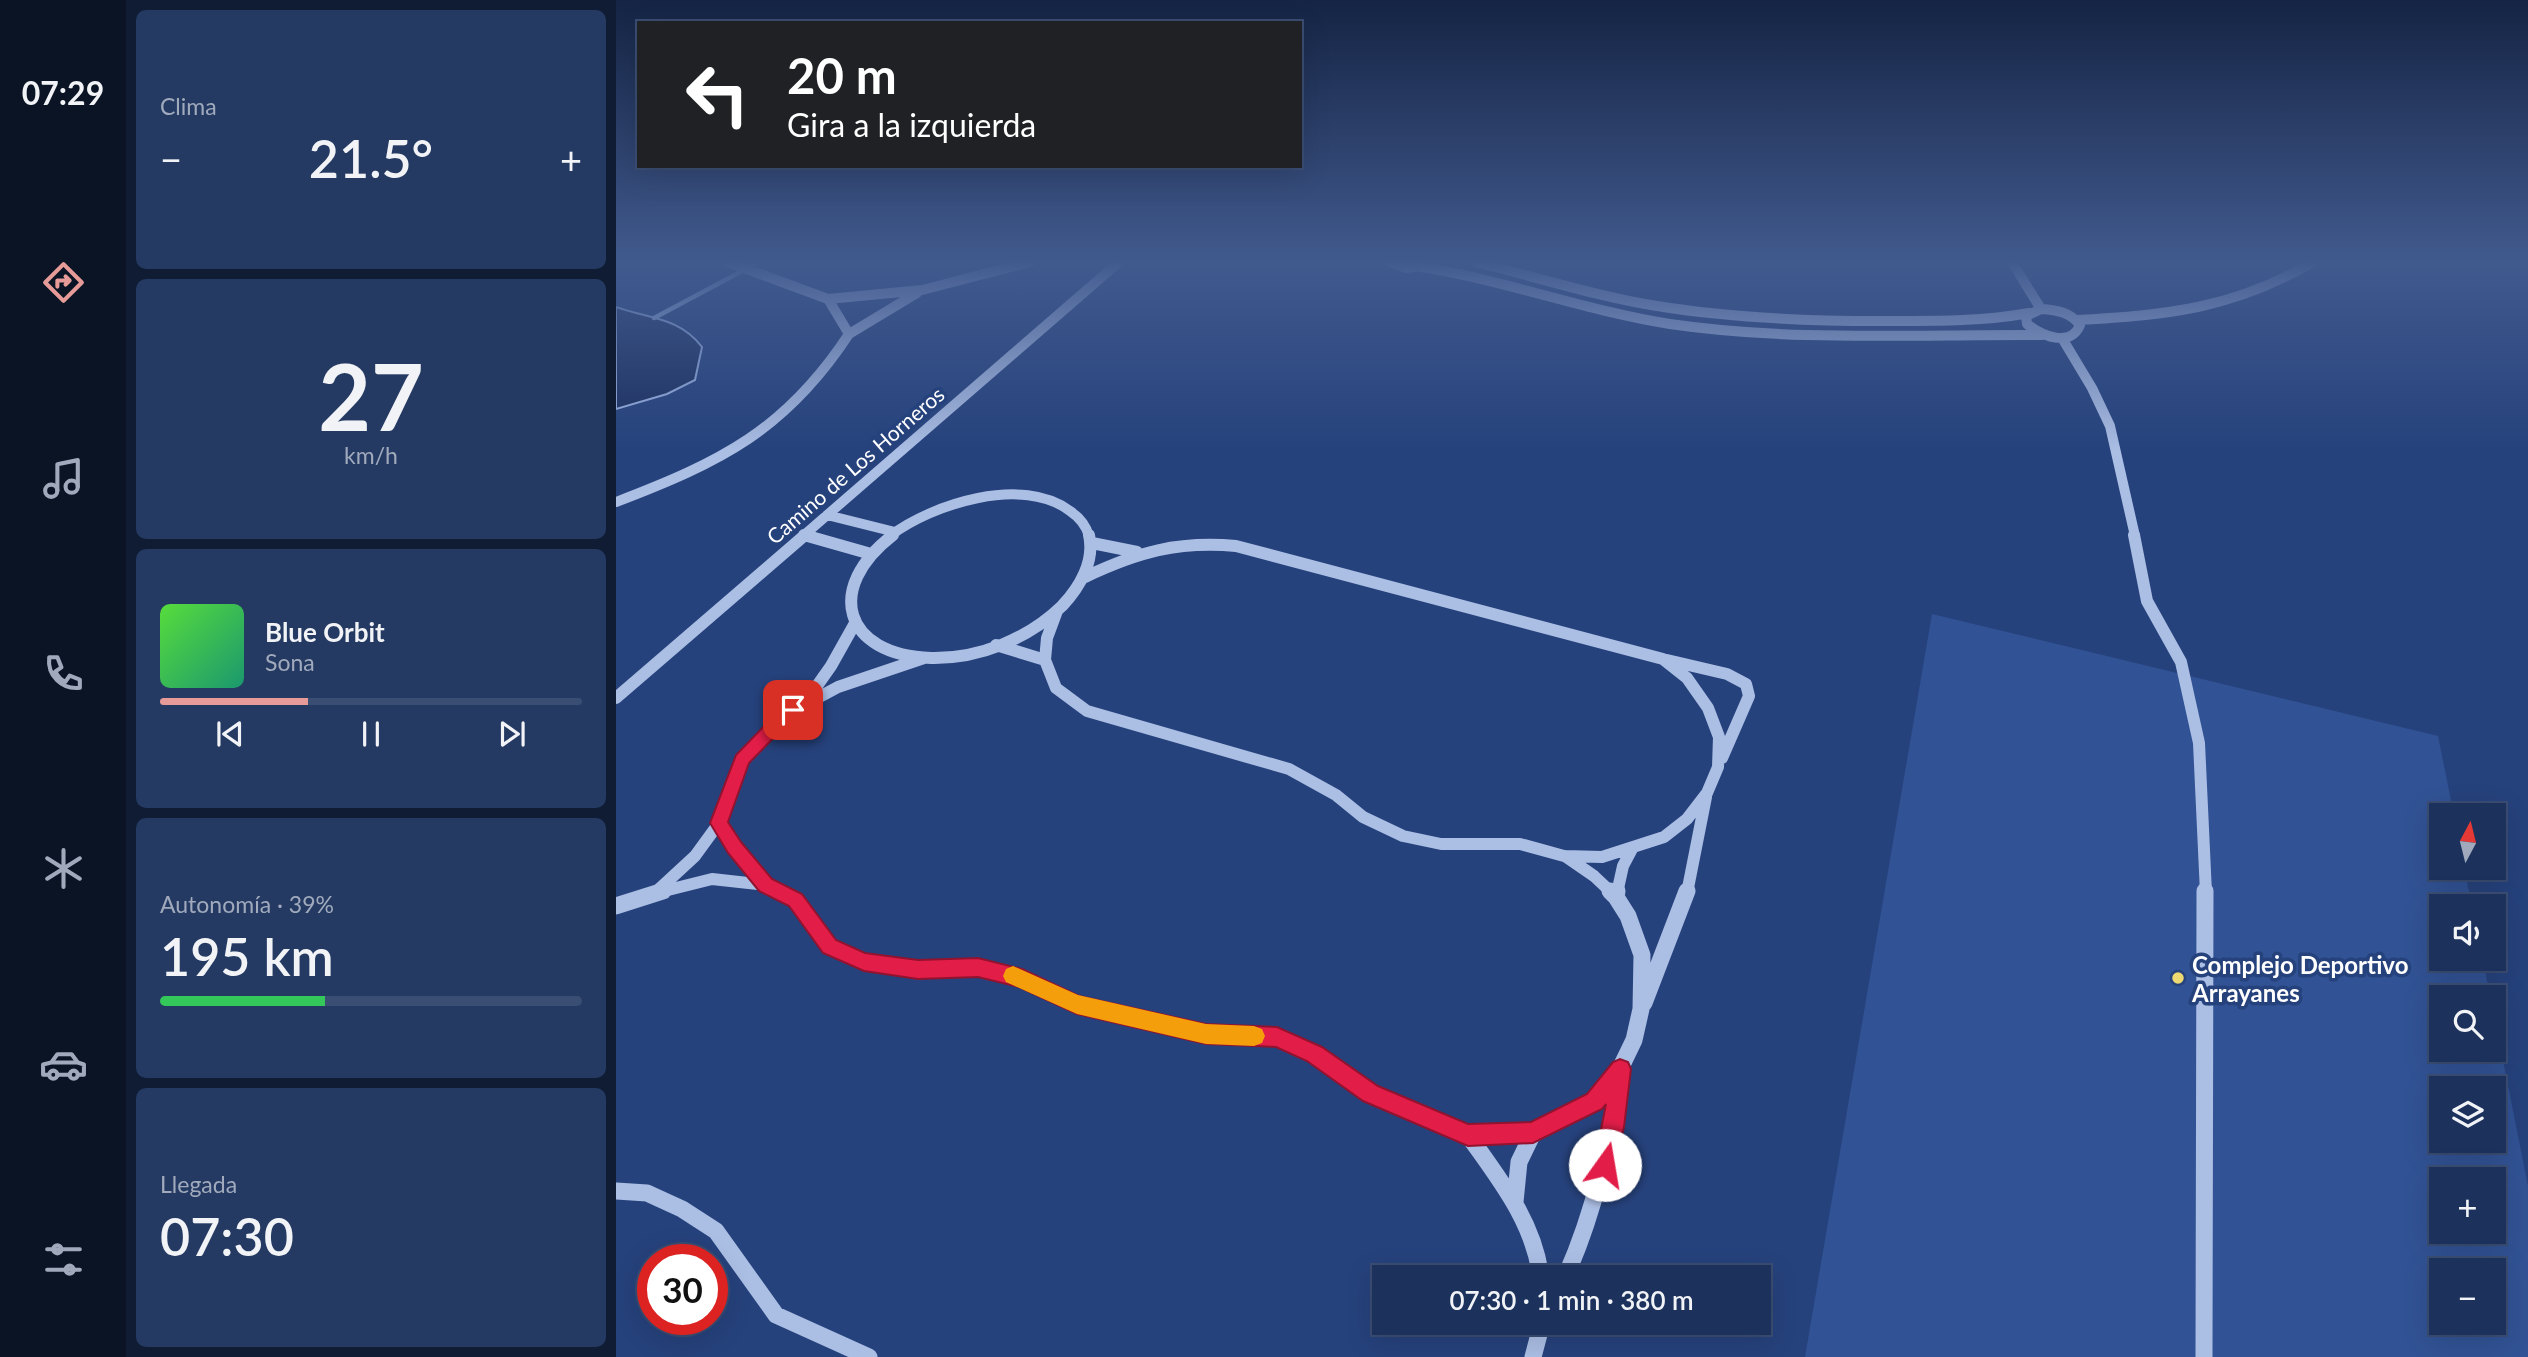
<!DOCTYPE html>
<html lang="es">
<head>
<meta charset="utf-8">
<style>
	:root { --surface:#1c325d; --page:#253a63; --text:#f1f3f6; --muted:#a0aabc; --line:#3a4d72; --accent:#e69b98 }
	body { margin:0; font-family:Lato,sans-serif; background:var(--page); color:var(--text); height:100vh; display:flex; flex-direction:column; font-size:26px; white-space:nowrap }
	* { box-sizing:border-box; margin:0 }
	p { font-size:23px; color:var(--muted) }
	.icon { flex:none; width:38px; height:38px; fill:none; stroke:currentColor; stroke-width:2; stroke-linecap:round; stroke-linejoin:round }
	.map { position:relative; flex:1; overflow:hidden }
	.side { display:flex; flex-direction:column; gap:10px; padding:10px; background:#0f1c33; width:490px }
	.side>* { flex:none }
	.banner { position:absolute; left:21px; top:21px; width:665px; height:147px; border-radius:0px; box-shadow:0 7px 28px #0002,0 0 0 2px var(--line); background:#202124; color:#fff; overflow:hidden }
	.needle { width:46px; rotate:7deg }
	.buttons { position:absolute; left:1813px; top:803px; display:grid; gap:14px }
	.buttons a { display:grid; place-items:center; width:77px; height:77px; border-radius:0px; background:var(--surface); box-shadow:0 7px 28px #0002,0 0 0 2px var(--line); font-size:35px }
	.speed { position:absolute; left:21px; top:1244px; display:flex; gap:14px; font-size:35px; font-weight:700; text-align:center }
	.speed>* { display:grid; place-content:center; width:91px; height:91px; border-radius:50%; background:var(--surface); box-shadow:0 7px 28px #0002,0 0 0 2px var(--line); line-height:1 }
	.speed .limit { border:10px solid #d22; background:#fff; color:#111 }
	.pin { position:absolute; display:grid; place-items:center; width:60px; height:60px; color:#fff; margin:-30px; border-radius:14px; box-shadow:0 4px 10px #0006 }
	.me { position:absolute; width:77px; margin:-38px; rotate:13deg; stroke-linejoin:round; filter:drop-shadow(0 0 5px #0008) }
	.turn { display:flex; align-items:center; gap:24px; height:147px; padding:0 35px; font-size:32px }
	.turn .icon { width:91px; height:91px; stroke-width:2.5 }
	.turn b { display:block; font-size:49px; line-height:60px }
	.big { font-size:52px; font-weight:600; line-height:1.1 }
	.side .tile { flex:1; display:flex; flex-direction:column; justify-content:center; gap:10px; min-width:0; padding:0 24px; border-radius:10px; background:var(--page) }
	.side .dial { align-items:center; gap:0 }
	.dial b { font-size:91px; line-height:1 }
	.song { display:flex; align-items:center; gap:21px }
	.cover { width:84px; height:84px; border-radius:10px; background:linear-gradient(135deg,hsl(110 70% 55%),hsl(160 70% 35%)) }
	.played { height:7px; border-radius:4px; background:linear-gradient(90deg,var(--accent) 35%,var(--line) 35%) }
	.keys { display:flex; justify-content:space-around; direction:ltr }
	.heat { display:flex; justify-content:space-between; align-items:center; font-size:38px; direction:ltr }
	.charge { height:10px; border-radius:5px; background:linear-gradient(90deg,#34c759 39%,var(--line) 0) }
	.trip { position:absolute; left:756px; top:1265px; width:399px; height:70px; border-radius:0px; background:var(--surface); box-shadow:0 7px 28px #0002,0 0 0 2px var(--line); font-weight:600; line-height:70px; text-align:center }
	main { display:flex; flex:1; min-height:0 }
	.tabs { display:flex; flex-direction:column; width:126px; justify-content:space-around; align-items:center; background:#0b1425; color:var(--muted) }
	.tabs .icon { width:49px; height:49px }
	.tabs .on { color:var(--accent) }
	.tabs b { font-size:32px; color:var(--text) }
	.map>svg:first-child { display:block }
	.green { fill:#315294; fill-rule:evenodd }
	.water { fill:#1b2f5d; stroke:#a0b8e5; stroke-width:2 }
	.lines { fill:none; stroke-linecap:round; stroke-linejoin:round }
	.stream { stroke:#a0b8e5; stroke-width:4.5 }
	.minor-far2 { stroke:#abbee4; stroke-width:10 }
	.minor-far1 { stroke:#abbee4; stroke-width:12 }
	.minor { stroke:#abbee4; stroke-width:17 }
	.route { fill:#e11d48; stroke:#92132f; stroke-width:2 }
	.slow { fill:#f59e0b }
	.poi-dot { fill:#edd871; stroke:#26427c; stroke-width:2.5 }
	.labels { text-anchor:middle; dominant-baseline:central; stroke-width:7; stroke-linejoin:round; paint-order:stroke }
	.street-label { font-size:21px; fill:#fff; stroke:#26427c }
	.near-poi-label { font-size:24px; font-weight:bold; fill:#fff; stroke:#26427c; text-anchor:start }
</style>
</head>
<body>
<main>
<nav class="tabs">
<b>07:29</b>
<svg class="icon on" aria-label="directions" viewBox="0 0 24 24"><path d="M12 3l9 9-9 9-9-9zM9 14v-3h6M13 9l2 2-2 2"/></svg>
<svg class="icon" aria-label="music" viewBox="0 0 24 24"><path d="M9 18V5l10-2v13"/><circle cx="6" cy="18" r="3"/><circle cx="16" cy="16" r="3"/></svg>
<svg class="icon" aria-label="phone" viewBox="0 0 24 24"><path d="M5 4h4l2 5-3 2q2 4 5 5l2-3 5 2v4C11 20 4 13 5 4z"/></svg>
<svg class="icon" aria-label="climate" viewBox="0 0 24 24"><path d="M12 3v18M4 7l16 10M4 17L20 7"/></svg>
<svg class="icon" aria-label="car" viewBox="0 0 24 24"><path d="M5 17H2v-5l4-1 3-4h7l3 4 3 1v5h-3M9 17h6M6 11h13"/><circle cx="7" cy="17" r="2"/><circle cx="17" cy="17" r="2"/></svg>
<svg class="icon" aria-label="filters" viewBox="0 0 24 24"><path d="M4 7h16M4 17h16"/><circle cx="9" cy="7" r="2"/><circle cx="15" cy="17" r="2"/></svg>
</nav>
<section class="side">
<div class="tile"><p>Clima</p>
<div class="heat"><a>−</a><b class="big">21.5°</b><a>+</a></div>
</div>
<div class="tile dial"><b>27</b><p>km/h</p></div>
<div class="tile">
<div class="song"><i class="cover"></i><div><b>Blue Orbit</b><p>Sona</p></div></div>
<div class="played"></div>
<div class="keys"><svg class="icon" aria-label="previous" viewBox="0 0 24 24"><path d="M18 5L8 12l10 7zM5 5v14"/></svg><svg class="icon" aria-label="pause" viewBox="0 0 24 24"><path d="M8 5v14M16 5v14"/></svg><svg class="icon" aria-label="next" viewBox="0 0 24 24"><path d="M6 5l10 7-10 7zM19 5v14"/></svg></div>
</div>
<div class="tile"><p>Autonomía · 39%</p><b class="big">195 km</b><div class="charge"></div></div>
<div class="tile"><p>Llegada</p><b class="big">07:30</b></div>
</section>
<div class="map">
<svg width="1912" height="1357" viewBox="0 0 1912 1357">
	<rect width="100%" height="100%" fill="#26427c"/>
	<path class="green" d="M 1316,614 L 1822,736 L 1838,815 L 1825,816 L 1825,868 L 1848,868 L 1856,906 L 1825,906 L 1825,959 L 1867,959 L 1874,997 L 1825,998 L 1825,1050 L 1878,1050 L 1878,1015 L 1912,1186 L 1912,1357 L 1189,1357 ZM 1825,1088 L 1878,1088 L 1878,1141 L 1825,1141 ZM 1825,1180 L 1878,1180 L 1878,1232 L 1825,1232 ZM 1825,1270 L 1878,1270 L 1878,1323 L 1825,1323 Z"/>
	<path class="water" d="M 0,307 C 33,319 63,317 86,347 L 79,380 L 51,394 L 0,409 Z"/>
	<g class="lines">
		<path class="stream" d="M 38,318 L 143,262"/>
		<path class="minor-far2" d="M 773,262 L 791,268 L 811,265
			M 860,262 C 920,277 980,296 1041,306 C 1115,318 1190,321 1264,321 C 1314,321 1364,322 1413,313
			M 1396,262 L 1425,309
			M 805,267 C 889,280 970,311 1054,324 C 1177,342 1302,334 1426,335
			M 212,299 L 306,290 L 414,262
			M 1425,309 C 1441,310 1454,312 1464,325 C 1455,348 1426,336 1411,324 L 1410,316 Z
			M 1461,320 C 1551,315 1617,309 1697,262
			M 233,334 L 301,293
			M 1446,338 L 1476,388 L 1494,426 L 1519,536
			M 0,502 C 105,462 170,430 233,334 L 212,299 L 112,262
			M 211,515 L 279,532
			M 188,535 L 192,536
			M 187,536 L 503,262
			M 274,536 C 316,504 407,475 454,511 C 463,517 470,525 473,536"/>
		<path class="minor-far1" d="M 188,535 L 255,554
			M 277,535 C 208,588 227,655 315,658 C 363,659 412,639 446,606 C 464,587 479,561 473,535
			M 1518,535 L 1531,601 L 1565,662 L 1583,743 L 1590,893
			M 476,543 L 521,552
			M 441,611 L 431,638 L 429,660 L 440,688 L 471,711 L 673,769 L 720,795 L 747,817 L 787,836 L 825,844 L 904,844 L 948,856 L 986,857 L 1048,837 L 1071,819 L 1091,793 L 1102,767 L 1103,737 L 1092,708 L 1071,678 L 1047,659 L 620,546 C 561,541 522,552 469,577
			M 380,645 L 429,660
			M 1051,660 L 1111,674 L 1130,684 L 1133,696 L 1106,758
			M 0,698 L 189,535
			M 191,700 L 215,666 L 238,625
			M 949,856 L 978,876 L 996,893
			M 40,892 L 79,856 L 103,823
			M 40,893 L 96,879 L 150,885
			M 166,893 C 137,879 119,850 103,823 L 125,762 L 165,721 L 183,708 L 222,687 L 308,658
			M 1001,893 L 1007,866 L 1016,849
			M 1071,893 L 1090,797"/>
		<path class="minor" d="M 162,891 L 180,900 L 214,946 L 248,962 L 302,970 L 362,967 L 406,978 L 461,1005 L 590,1034 L 661,1037 L 698,1054 L 755,1093 L 852,1135 L 917,1133 L 978,1101 L 1004,1069 L 1018,1040 L 1025,1009 L 1026,955 L 1012,916 L 1000,897 L 1001,891
			M 994,891 L 1000,897
			M 0,906 L 47,891
			M 1028,1003 L 1071,891
			M 852,1135 C 884,1180 918,1222 925,1278
			M 0,1191 L 31,1193 L 66,1209 L 100,1231 L 160,1315 L 253,1357
			M 899,1202 L 903,1162 L 917,1133
			M 949,1278 C 979,1211 994,1142 1004,1070
			M 917,1357 L 926,1323
			M 1588,1357 L 1589,891"/>
	</g>
	<linearGradient id="sky" x2="0" y2="1"><stop stop-color="#152444"/><stop offset="0.58" stop-color="#415a8e"/><stop offset="1" stop-color="#415a8e" stop-opacity="0"/></linearGradient>
	<rect width="1912" height="452" fill="url(#sky)"/>
	<path class="route" d="M 177,704 L 183,706 L 185,710 L 133,763 L 112,822 L 125,842 L 156,879 L 186,894 L 220,940 L 249,953 L 302,960 L 362,958 L 406,969 L 463,996 L 590,1024 L 661,1027 L 706,1047 L 762,1086 L 852,1124 L 915,1122 L 971,1094 L 997,1062 L 1004,1059 L 1012,1062 L 1015,1069 L 1008,1127 L 996,1172 L 989,1176 L 981,1172 L 978,1165 L 990,1104 L 986,1109 L 917,1143 L 852,1146 L 747,1101 L 691,1061 L 660,1047 L 590,1044 L 461,1014 L 403,987 L 362,977 L 302,979 L 248,971 L 207,953 L 173,906 L 143,891 L 112,853 L 94,823 L 120,755 L 158,716 Z"/>
	<path class="slow" d="M 397,966 L 462,995 L 590,1024 L 638,1026 L 646,1029 L 649,1036 L 646,1043 L 638,1046 L 590,1044 L 461,1014 L 390,982 L 387,976 L 390,969 Z"/>
	<circle class="poi-dot" cx="1562" cy="978" r="7"/>
	<g class="labels">
		<g class="street-label">
			<text transform="translate(239 465) rotate(-41)">Camino de Los Horneros</text>
		</g>
		<g class="near-poi-label">
			<text x="1576" y="964">Complejo Deportivo<tspan x="1576" dy="28">Arrayanes</tspan></text>
		</g>
	</g>
</svg>
<div class="buttons">
<a><svg class="needle" viewBox="-14 -14 28 28"><path d="M0-13l5 13h-10z" fill="#e53935"/><path d="M0 13l5-13h-10z" fill="#a0aabc"/></svg></a>
<a><svg class="icon" aria-label="sound" viewBox="0 0 24 24"><path d="M4 9h4l5-4v14l-5-4H4zM17 9q2 3 0 6"/></svg></a>
<a><svg class="icon" aria-label="search" viewBox="0 0 24 24"><circle cx="10" cy="10" r="6"/><path d="M15 15l6 6"/></svg></a>
<a><svg class="icon" aria-label="layers" viewBox="0 0 24 24"><path d="M12 4l9 5-9 5-9-5zM3 14l9 5 9-5"/></svg></a>
<a>+</a>
<a>−</a>
</div>
<div class="speed"><div class="limit">30</div></div>
<div class="pin" style="left:177px;top:710px;background:#d93025"><svg class="icon" aria-label="arrive" viewBox="0 0 24 24"><path d="M6 21V4h12l-3 4 3 4H6"/></svg></div>
<svg class="me" style="left:989px;top:1165px" viewBox="-20 -20 40 40"><circle r="19" fill="#fff"/><path d="M0-13L10 11 0 6-10 11z" fill="#e11d48"/></svg>
<div class="trip">07:30 · 1 min · 380 m</div>
<div class="banner">
<div class="turn"><svg class="icon" aria-label="left" viewBox="0 0 24 24"><path d="M17 20v-9H6M10 6l-5 5 5 5"/></svg><div><b>20 m</b>Gira a la izquierda</div></div>
</div>
</div>
</main>
</body>
</html>
